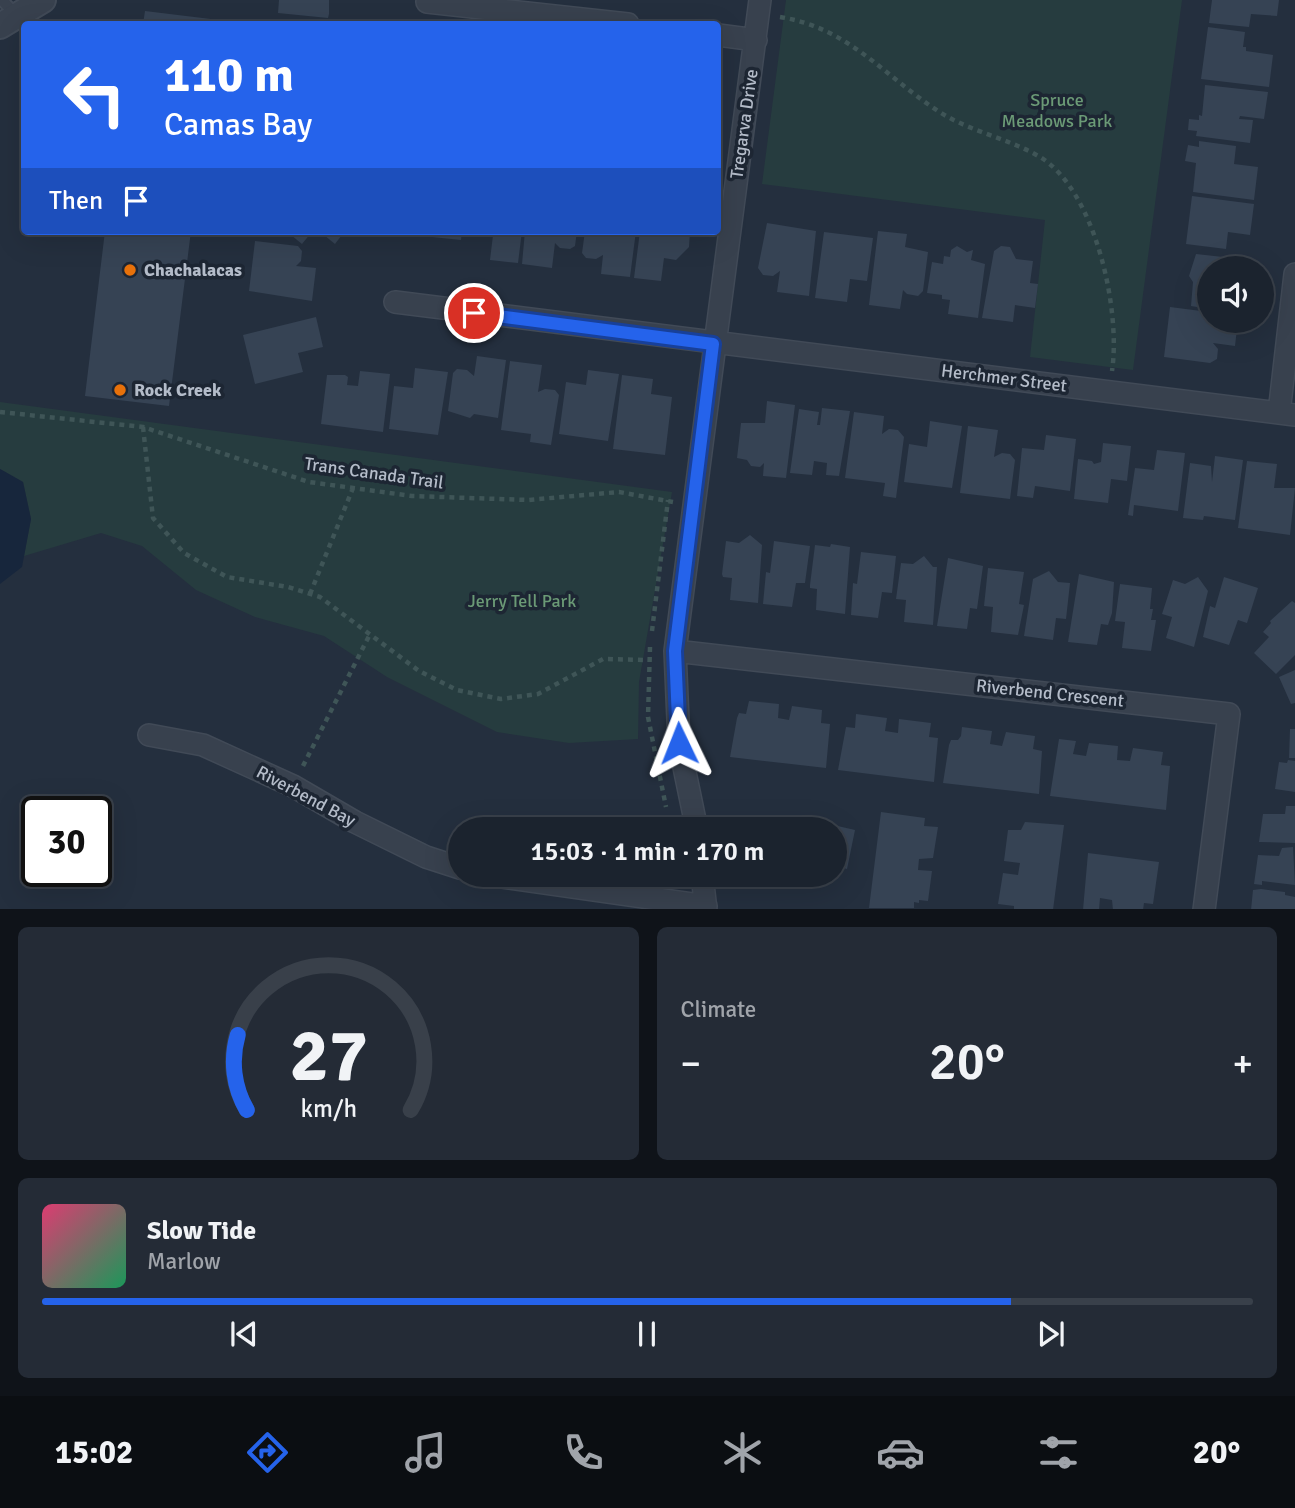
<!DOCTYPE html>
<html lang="en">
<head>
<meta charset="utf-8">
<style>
	:root { --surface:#1b232e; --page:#242b36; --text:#f1f3f6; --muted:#a0a4aa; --line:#39404a; --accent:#2563eb }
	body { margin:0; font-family:Signika,sans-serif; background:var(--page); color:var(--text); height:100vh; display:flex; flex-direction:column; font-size:26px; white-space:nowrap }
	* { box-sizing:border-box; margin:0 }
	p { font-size:23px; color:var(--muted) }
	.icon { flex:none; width:38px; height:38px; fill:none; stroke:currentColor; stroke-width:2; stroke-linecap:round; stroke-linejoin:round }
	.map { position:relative; height:909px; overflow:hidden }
	.side { display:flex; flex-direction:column; gap:18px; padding:18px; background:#0f1319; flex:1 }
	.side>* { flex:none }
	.top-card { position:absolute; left:21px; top:21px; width:700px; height:214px; border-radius:7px; box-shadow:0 7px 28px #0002,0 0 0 2px var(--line); background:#2563eb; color:#fff; overflow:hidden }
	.fabs { position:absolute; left:1197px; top:256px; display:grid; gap:14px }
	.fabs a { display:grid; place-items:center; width:77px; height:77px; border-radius:50%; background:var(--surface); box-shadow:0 7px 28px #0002,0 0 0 2px var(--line); font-size:35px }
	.speed { position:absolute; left:21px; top:796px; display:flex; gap:14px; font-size:35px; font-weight:700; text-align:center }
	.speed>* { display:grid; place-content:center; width:91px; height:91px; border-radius:50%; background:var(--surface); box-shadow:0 7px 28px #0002,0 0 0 2px var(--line); line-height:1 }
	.speed .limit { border:4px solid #111; border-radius:10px; background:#fff; color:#111 }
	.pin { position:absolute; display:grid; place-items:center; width:60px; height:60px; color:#fff; margin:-30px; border:4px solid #fff; border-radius:50%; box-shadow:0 2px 7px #0007 }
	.me { position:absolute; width:77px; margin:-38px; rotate:358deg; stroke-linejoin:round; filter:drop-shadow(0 0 5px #0008) }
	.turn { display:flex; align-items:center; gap:24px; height:147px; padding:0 28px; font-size:32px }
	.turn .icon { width:91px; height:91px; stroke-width:2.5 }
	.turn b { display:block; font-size:49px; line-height:60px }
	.then { display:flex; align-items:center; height:66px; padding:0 28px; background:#0003; gap:14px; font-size:26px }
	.big { font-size:52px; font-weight:600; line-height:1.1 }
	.side .tile { flex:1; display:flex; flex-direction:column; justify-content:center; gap:10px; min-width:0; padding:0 24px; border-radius:10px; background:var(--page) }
	.side .dial { align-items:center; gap:0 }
	.dial svg { height:182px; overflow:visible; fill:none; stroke:var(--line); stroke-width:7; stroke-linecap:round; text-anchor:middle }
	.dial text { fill:var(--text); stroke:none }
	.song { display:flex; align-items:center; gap:21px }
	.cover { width:84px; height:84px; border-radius:10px; background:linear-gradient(135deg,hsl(340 70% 55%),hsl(150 70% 35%)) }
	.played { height:7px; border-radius:4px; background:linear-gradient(90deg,var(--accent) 80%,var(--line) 80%) }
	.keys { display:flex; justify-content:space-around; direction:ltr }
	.heat { display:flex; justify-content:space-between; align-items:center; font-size:38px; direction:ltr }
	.side .tiles { flex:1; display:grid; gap:18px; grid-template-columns:1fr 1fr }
	.tile:last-child { grid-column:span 2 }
	.trip { position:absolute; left:448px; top:817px; width:399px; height:70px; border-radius:35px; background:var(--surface); box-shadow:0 7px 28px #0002,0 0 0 2px var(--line); font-weight:600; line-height:70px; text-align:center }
	.menu { display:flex; height:112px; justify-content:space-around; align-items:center; background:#0b0e12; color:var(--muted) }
	.menu .icon { width:49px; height:49px }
	.menu .current { color:var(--accent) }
	.menu b { font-size:32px; color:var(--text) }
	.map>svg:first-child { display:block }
	.green { fill:#263c3f }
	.water { fill:#17263c }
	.building { fill:#364354 }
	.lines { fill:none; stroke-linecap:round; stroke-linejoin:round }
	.service-casing { stroke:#414a57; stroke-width:14 }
	.minor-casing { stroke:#414a57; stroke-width:24 }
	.tertiary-casing { stroke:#414a57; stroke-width:28 }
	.path { stroke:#3f5557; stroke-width:4.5; stroke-dasharray:5 5; stroke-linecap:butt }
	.service { stroke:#38414e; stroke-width:10 }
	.minor { stroke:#38414e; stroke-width:21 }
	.tertiary { stroke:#38414e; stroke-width:24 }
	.route-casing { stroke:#184099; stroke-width:18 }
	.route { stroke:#2563eb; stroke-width:12 }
	.food-dot { fill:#e8710a; stroke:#1d2633; stroke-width:2.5 }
	.labels { text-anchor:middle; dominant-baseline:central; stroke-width:7; stroke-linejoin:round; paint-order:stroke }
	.park-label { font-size:18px; fill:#6b9a76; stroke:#1d2633 }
	.street-label { font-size:18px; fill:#b4bcc9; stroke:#1d2633 }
	.poi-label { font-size:18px; font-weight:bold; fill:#b4bcc9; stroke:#1d2633; text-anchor:start }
</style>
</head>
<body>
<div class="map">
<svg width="1295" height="910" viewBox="0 0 1295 910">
	<rect width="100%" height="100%" fill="#242f3e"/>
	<path class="green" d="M 786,0 L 1182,0 L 1133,370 L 1030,357 L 1045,220 L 762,184 Z
		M 0,402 L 672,492 L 639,682 L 638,739 L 569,743 L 497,732 L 387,677 L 324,636 L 255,617 L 196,590 L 142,546 L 101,533 L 24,556 L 31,519 L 23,482 L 0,469 Z"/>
	<path class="water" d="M 0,469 L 23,482 L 31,519 L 22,567 L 0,584 Z"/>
	<path class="building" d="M 279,0 L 329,0 L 329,14 L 328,18 L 278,13 Z
		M 1212,0 L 1279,0 L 1277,16 L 1251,14 L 1249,27 L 1209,23 Z
		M 145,11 L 219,20 L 218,24 L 143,24 Z
		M 1208,27 L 1245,32 L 1243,47 L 1246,47 L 1246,51 L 1273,55 L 1269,87 L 1201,79 Z
		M 1205,85 L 1268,92 L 1264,119 L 1240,116 L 1239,119 L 1253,120 L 1250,143 L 1196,136 L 1197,131 L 1188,130 L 1189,119 L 1199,120 L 1199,115 L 1202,116 Z
		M 1199,141 L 1236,146 L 1234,164 L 1258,167 L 1254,200 L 1193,192 L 1196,163 L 1185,161 L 1188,145 L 1199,147 Z
		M 1192,196 L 1254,204 L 1250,235 L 1228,232 L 1226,249 L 1186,244 Z
		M 767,223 L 816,231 L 809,296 L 777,292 L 780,271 L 773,276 L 763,275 L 758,268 Z
		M 105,231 L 191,231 L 169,406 L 85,396 Z
		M 286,231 L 318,231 L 314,236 L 311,233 L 302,244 Z
		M 319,231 L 345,231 L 335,244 Z
		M 432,231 L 462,231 L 461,240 L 432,237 Z
		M 467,231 L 522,231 L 518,263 L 490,260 L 493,235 Z
		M 525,231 L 577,231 L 575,246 L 570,249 L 560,248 L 555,243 L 552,268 L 522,264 Z
		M 585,231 L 636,231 L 630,277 L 601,274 L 603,255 L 596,259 L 586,258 L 582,253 Z
		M 640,231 L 690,231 L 689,247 L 676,260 L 664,258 L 661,281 L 634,278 Z
		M 878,231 L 907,234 L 905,247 L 928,252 L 923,291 L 918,296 L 907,294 L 903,290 L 900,309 L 869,305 Z
		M 824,232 L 873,238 L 867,281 L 850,279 L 847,302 L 815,298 Z
		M 255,241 L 298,246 L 302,251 L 301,261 L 296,266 L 316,268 L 312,301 L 249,291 Z
		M 957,246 L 967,252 L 973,250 L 971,260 L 985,264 L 978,318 L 948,314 L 950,300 L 942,299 L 942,295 L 927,293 L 932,262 L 943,264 L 944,256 L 950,257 L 951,250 Z
		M 1001,246 L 1010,247 L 1016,259 L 1033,261 L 1030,283 L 1038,284 L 1035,308 L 1015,305 L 1013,322 L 982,318 L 994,251 Z
		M 1196,254 L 1232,258 L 1233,261 L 1233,268 L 1209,268 L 1209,309 L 1191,306 L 1193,282 L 1189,276 Z
		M 1170,307 L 1209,312 L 1209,320 L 1238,320 L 1235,346 L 1213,343 L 1218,349 L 1217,359 L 1210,363 L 1164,357 Z
		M 316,317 L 323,347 L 298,353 L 303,372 L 255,384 L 243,335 Z
		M 477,356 L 506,360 L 498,418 L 474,414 L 470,418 L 448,411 L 453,373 L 457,369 L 467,370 L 474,376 Z
		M 510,361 L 542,365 L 538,392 L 545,389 L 555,390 L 559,395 L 551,445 L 530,442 L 531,434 L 501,430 Z
		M 415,368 L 448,372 L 438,435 L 389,429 L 394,386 L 413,388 Z
		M 588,370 L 619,374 L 608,441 L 559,434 L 566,382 L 586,385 Z
		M 360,371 L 390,374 L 383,432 L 321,424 L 327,375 L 345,375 L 348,377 L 347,385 L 358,386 Z
		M 622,375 L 653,379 L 651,394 L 672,397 L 665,455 L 613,449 Z
		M 767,401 L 795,405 L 786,478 L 763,476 L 764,463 L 760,467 L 751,466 L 747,460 L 737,458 L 741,423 L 765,423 Z
		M 822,408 L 850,411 L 839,476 L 826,475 L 827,463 L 814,461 L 812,475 L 790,473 L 799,409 L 819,412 L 817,425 L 820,425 Z
		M 854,412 L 884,416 L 882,434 L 889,429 L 898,430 L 904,437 L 896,498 L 883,496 L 885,483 L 845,478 Z
		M 930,421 L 962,426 L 952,488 L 904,482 L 909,444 L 927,447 Z
		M 968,426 L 998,430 L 994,457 L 1002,453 L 1010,454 L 1015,460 L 1010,499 L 960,493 Z
		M 1046,435 L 1076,439 L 1070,491 L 1035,486 L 1033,498 L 1017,496 L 1022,448 L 1044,450 Z
		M 1103,443 L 1131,446 L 1127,481 L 1111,479 L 1108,503 L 1074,499 L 1078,459 L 1092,461 L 1094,464 L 1101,462 Z
		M 1157,450 L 1185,453 L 1178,511 L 1134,505 L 1133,516 L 1128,515 L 1135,468 L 1154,470 Z
		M 1215,456 L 1243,460 L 1235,520 L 1204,516 L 1203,520 L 1183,518 L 1190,463 L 1211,466 L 1212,482 Z
		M 1247,461 L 1277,464 L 1274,488 L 1295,488 L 1290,535 L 1238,528 Z
		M 750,535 L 762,545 L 758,603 L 730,600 L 732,578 L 723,577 L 722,574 L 726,541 L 739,543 Z
		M 774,541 L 810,546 L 805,583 L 796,583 L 792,607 L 763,604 L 766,572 L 770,573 Z
		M 831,544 L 850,547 L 845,614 L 816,610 L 817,589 L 810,588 L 810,585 L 815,545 L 830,547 Z
		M 861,552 L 896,556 L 892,593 L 882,592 L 878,618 L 851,615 L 853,583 L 857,584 Z
		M 924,556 L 933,567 L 937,567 L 933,625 L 904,622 L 906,600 L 896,599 L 901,563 L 913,564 Z
		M 948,558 L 983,566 L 977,609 L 970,608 L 967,629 L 937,626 Z
		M 988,568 L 1024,572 L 1019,604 L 1024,605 L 1018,635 L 991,632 L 993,607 L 984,606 Z
		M 1049,571 L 1058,582 L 1070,583 L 1066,619 L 1056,618 L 1053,640 L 1024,636 L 1033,579 Z
		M 1079,574 L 1114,582 L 1112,613 L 1108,625 L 1101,624 L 1097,645 L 1068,642 Z
		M 1198,577 L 1208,591 L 1194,647 L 1166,638 L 1172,617 L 1162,614 L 1173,580 L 1185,584 Z
		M 1224,577 L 1258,588 L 1247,623 L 1238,620 L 1229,645 L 1203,637 L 1210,606 L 1215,608 Z
		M 1120,584 L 1152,588 L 1150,609 L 1153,609 L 1151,620 L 1156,620 L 1151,651 L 1122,648 L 1125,622 L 1115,621 Z
		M 1292,601 L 1295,603 L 1295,655 L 1276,674 L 1254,653 L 1269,637 L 1263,632 L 1271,623 L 1270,621 Z
		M 1295,670 L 1295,703 L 1291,704 L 1279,677 Z
		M 749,701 L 779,704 L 778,718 L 789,720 L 792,706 L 822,710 L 821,723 L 830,724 L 826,768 L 730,757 L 737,718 L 739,713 L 746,714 Z
		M 856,714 L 887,718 L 885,731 L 898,733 L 899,719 L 931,723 L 929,737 L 938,738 L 934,782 L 838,770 L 846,727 L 855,728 Z
		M 962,727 L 992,731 L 990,744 L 1002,746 L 1006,732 L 1035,736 L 1033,749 L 1042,751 L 1039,794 L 943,783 L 949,745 L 951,740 L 958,740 L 961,736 Z
		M 1290,729 L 1295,729 L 1295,758 L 1289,758 Z
		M 1059,739 L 1076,741 L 1073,754 L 1086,756 L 1089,743 L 1118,746 L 1117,760 L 1130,761 L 1133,748 L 1163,752 L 1161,765 L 1170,766 L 1166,810 L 1050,796 Z
		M 1288,760 L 1295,761 L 1295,792 L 1275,789 L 1279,762 L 1287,763 Z
		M 1286,806 L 1295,806 L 1295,843 L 1259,842 L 1263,814 L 1285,814 Z
		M 881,812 L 925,818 L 924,826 L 938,827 L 933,858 L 919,859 L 918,870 L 932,871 L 928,901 L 919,900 L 919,903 L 914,902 L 914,908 L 869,908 Z
		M 759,818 L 795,820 L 795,823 L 820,826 L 820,823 L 829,824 L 855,830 L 847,869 L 839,867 L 838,877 L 835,876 L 835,830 L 757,830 Z
		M 1025,822 L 1064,825 L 1053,910 L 1014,910 L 1014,906 L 998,904 L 1003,873 L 1018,875 L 1020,863 L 1004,861 L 1008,830 L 1021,830 Z
		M 1293,847 L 1295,885 L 1262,881 L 1262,885 L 1254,884 L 1258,855 L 1279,856 L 1282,848 Z
		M 1088,853 L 1159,862 L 1153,904 L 1144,903 L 1143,910 L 1113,910 L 1112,900 L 1100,898 L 1099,910 L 1083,910 Z
		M 1261,889 L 1285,892 L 1285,895 L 1295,897 L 1295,910 L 1251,910 L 1253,890 Z"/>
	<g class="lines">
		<defs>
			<path id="service" d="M 2,0 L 17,16"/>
			<path id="minor" d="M 427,2 L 628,24
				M 718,35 L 756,40
				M 395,302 L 1295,415
				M 1279,413 L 1295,274
				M 675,651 L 1229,714 L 1204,910
				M 149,735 L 203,745 L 293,786 L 355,822 L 426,857 L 460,868
				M 697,830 L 679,743 L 675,651 L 760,0
				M 488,875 L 706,906
				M 702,875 L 706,910"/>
			<path id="tertiary" d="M 0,26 L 43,0"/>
		</defs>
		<use href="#service" class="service-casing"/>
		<use href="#minor" class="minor-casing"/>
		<use href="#tertiary" class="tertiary-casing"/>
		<path class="path" d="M 780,17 C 849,28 883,75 938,111 C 970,132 1008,138 1040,157 C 1096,191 1121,311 1112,371
			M 0,412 L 143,427 L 309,482 L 412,496 L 528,500 L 619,492 L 673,502
			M 143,427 L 153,518 L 184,553 L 227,577 L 288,587 L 320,597 L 419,671 L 457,690 L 501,699 L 538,694 L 603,659 L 648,660
			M 310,594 L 353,488
			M 652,631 L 668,500
			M 650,647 L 648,717 L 666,807
			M 303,766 L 369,636"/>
		<use href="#service" class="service"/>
		<use href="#minor" class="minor"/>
		<use href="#tertiary" class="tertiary"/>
	</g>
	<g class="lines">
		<defs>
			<path id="route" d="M 474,313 L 713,344 L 675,651 L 679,743"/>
		</defs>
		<use href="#route" class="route-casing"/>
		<use href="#route" class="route"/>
	</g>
	<g class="food-dot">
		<circle cx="130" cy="270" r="7"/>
		<circle cx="120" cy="390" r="7"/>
	</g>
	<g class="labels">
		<g class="park-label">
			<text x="1057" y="100">Spruce<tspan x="1057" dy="21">Meadows Park</tspan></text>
			<text x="522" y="601">Jerry Tell Park</text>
		</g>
		<g class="street-label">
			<text transform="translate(744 124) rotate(-82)">Tregarva Drive</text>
			<text transform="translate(1004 378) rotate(7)">Herchmer Street</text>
			<text transform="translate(374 473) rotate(8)">Trans Canada Trail</text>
			<text transform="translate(1050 693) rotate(6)">Riverbend Crescent</text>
			<text transform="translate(306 796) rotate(28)">Riverbend Bay</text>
		</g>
		<g class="poi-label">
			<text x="144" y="270">Chachalacas</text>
			<text x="134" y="390">Rock Creek</text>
		</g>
	</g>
</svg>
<div class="fabs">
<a><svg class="icon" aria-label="sound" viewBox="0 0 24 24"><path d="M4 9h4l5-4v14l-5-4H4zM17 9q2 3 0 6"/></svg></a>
</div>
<div class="speed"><div class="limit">30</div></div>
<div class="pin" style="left:474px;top:313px;background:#d93025"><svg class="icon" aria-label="arrive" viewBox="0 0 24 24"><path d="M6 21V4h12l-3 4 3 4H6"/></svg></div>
<svg class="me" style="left:679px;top:743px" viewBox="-20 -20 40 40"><path d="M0-17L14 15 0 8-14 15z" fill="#2563eb" stroke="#fff" stroke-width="4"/></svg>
<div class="trip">15:03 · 1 min · 170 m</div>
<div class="top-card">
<div class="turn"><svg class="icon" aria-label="left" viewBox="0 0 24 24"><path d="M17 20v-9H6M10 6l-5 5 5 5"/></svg><div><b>110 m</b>Camas Bay</div></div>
<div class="then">Then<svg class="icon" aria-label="arrive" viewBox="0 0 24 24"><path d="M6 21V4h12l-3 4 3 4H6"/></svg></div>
</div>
</div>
<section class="side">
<div class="tiles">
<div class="tile dial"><svg viewBox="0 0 100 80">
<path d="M14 69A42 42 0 1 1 86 69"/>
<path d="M14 69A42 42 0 0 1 10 36" stroke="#2563eb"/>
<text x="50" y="56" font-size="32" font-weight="700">27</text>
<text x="50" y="72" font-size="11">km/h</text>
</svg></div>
<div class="tile"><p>Climate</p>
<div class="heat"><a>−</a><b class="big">20°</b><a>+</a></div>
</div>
<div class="tile">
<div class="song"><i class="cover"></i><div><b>Slow Tide</b><p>Marlow</p></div></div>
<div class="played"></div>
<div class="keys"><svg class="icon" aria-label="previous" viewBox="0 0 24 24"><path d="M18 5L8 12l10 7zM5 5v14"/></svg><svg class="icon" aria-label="pause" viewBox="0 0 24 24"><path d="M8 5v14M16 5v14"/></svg><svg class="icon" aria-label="next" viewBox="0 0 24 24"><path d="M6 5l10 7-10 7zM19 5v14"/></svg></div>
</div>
</div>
</section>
<nav class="menu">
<b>15:02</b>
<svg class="icon current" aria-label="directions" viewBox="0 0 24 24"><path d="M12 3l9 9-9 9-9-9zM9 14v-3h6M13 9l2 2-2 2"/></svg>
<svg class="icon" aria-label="music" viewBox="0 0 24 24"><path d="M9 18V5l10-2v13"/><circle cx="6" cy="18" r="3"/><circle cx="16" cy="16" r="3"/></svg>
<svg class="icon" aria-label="phone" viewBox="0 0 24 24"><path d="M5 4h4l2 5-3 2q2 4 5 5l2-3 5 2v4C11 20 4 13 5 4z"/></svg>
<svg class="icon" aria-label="climate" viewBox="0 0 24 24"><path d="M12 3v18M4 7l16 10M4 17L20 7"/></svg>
<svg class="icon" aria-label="car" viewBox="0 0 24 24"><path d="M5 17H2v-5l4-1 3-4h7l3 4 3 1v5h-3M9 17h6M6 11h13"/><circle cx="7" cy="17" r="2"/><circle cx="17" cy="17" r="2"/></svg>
<svg class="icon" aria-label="filters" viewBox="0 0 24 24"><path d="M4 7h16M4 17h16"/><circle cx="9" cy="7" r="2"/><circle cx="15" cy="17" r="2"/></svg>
<b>20°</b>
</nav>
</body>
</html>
